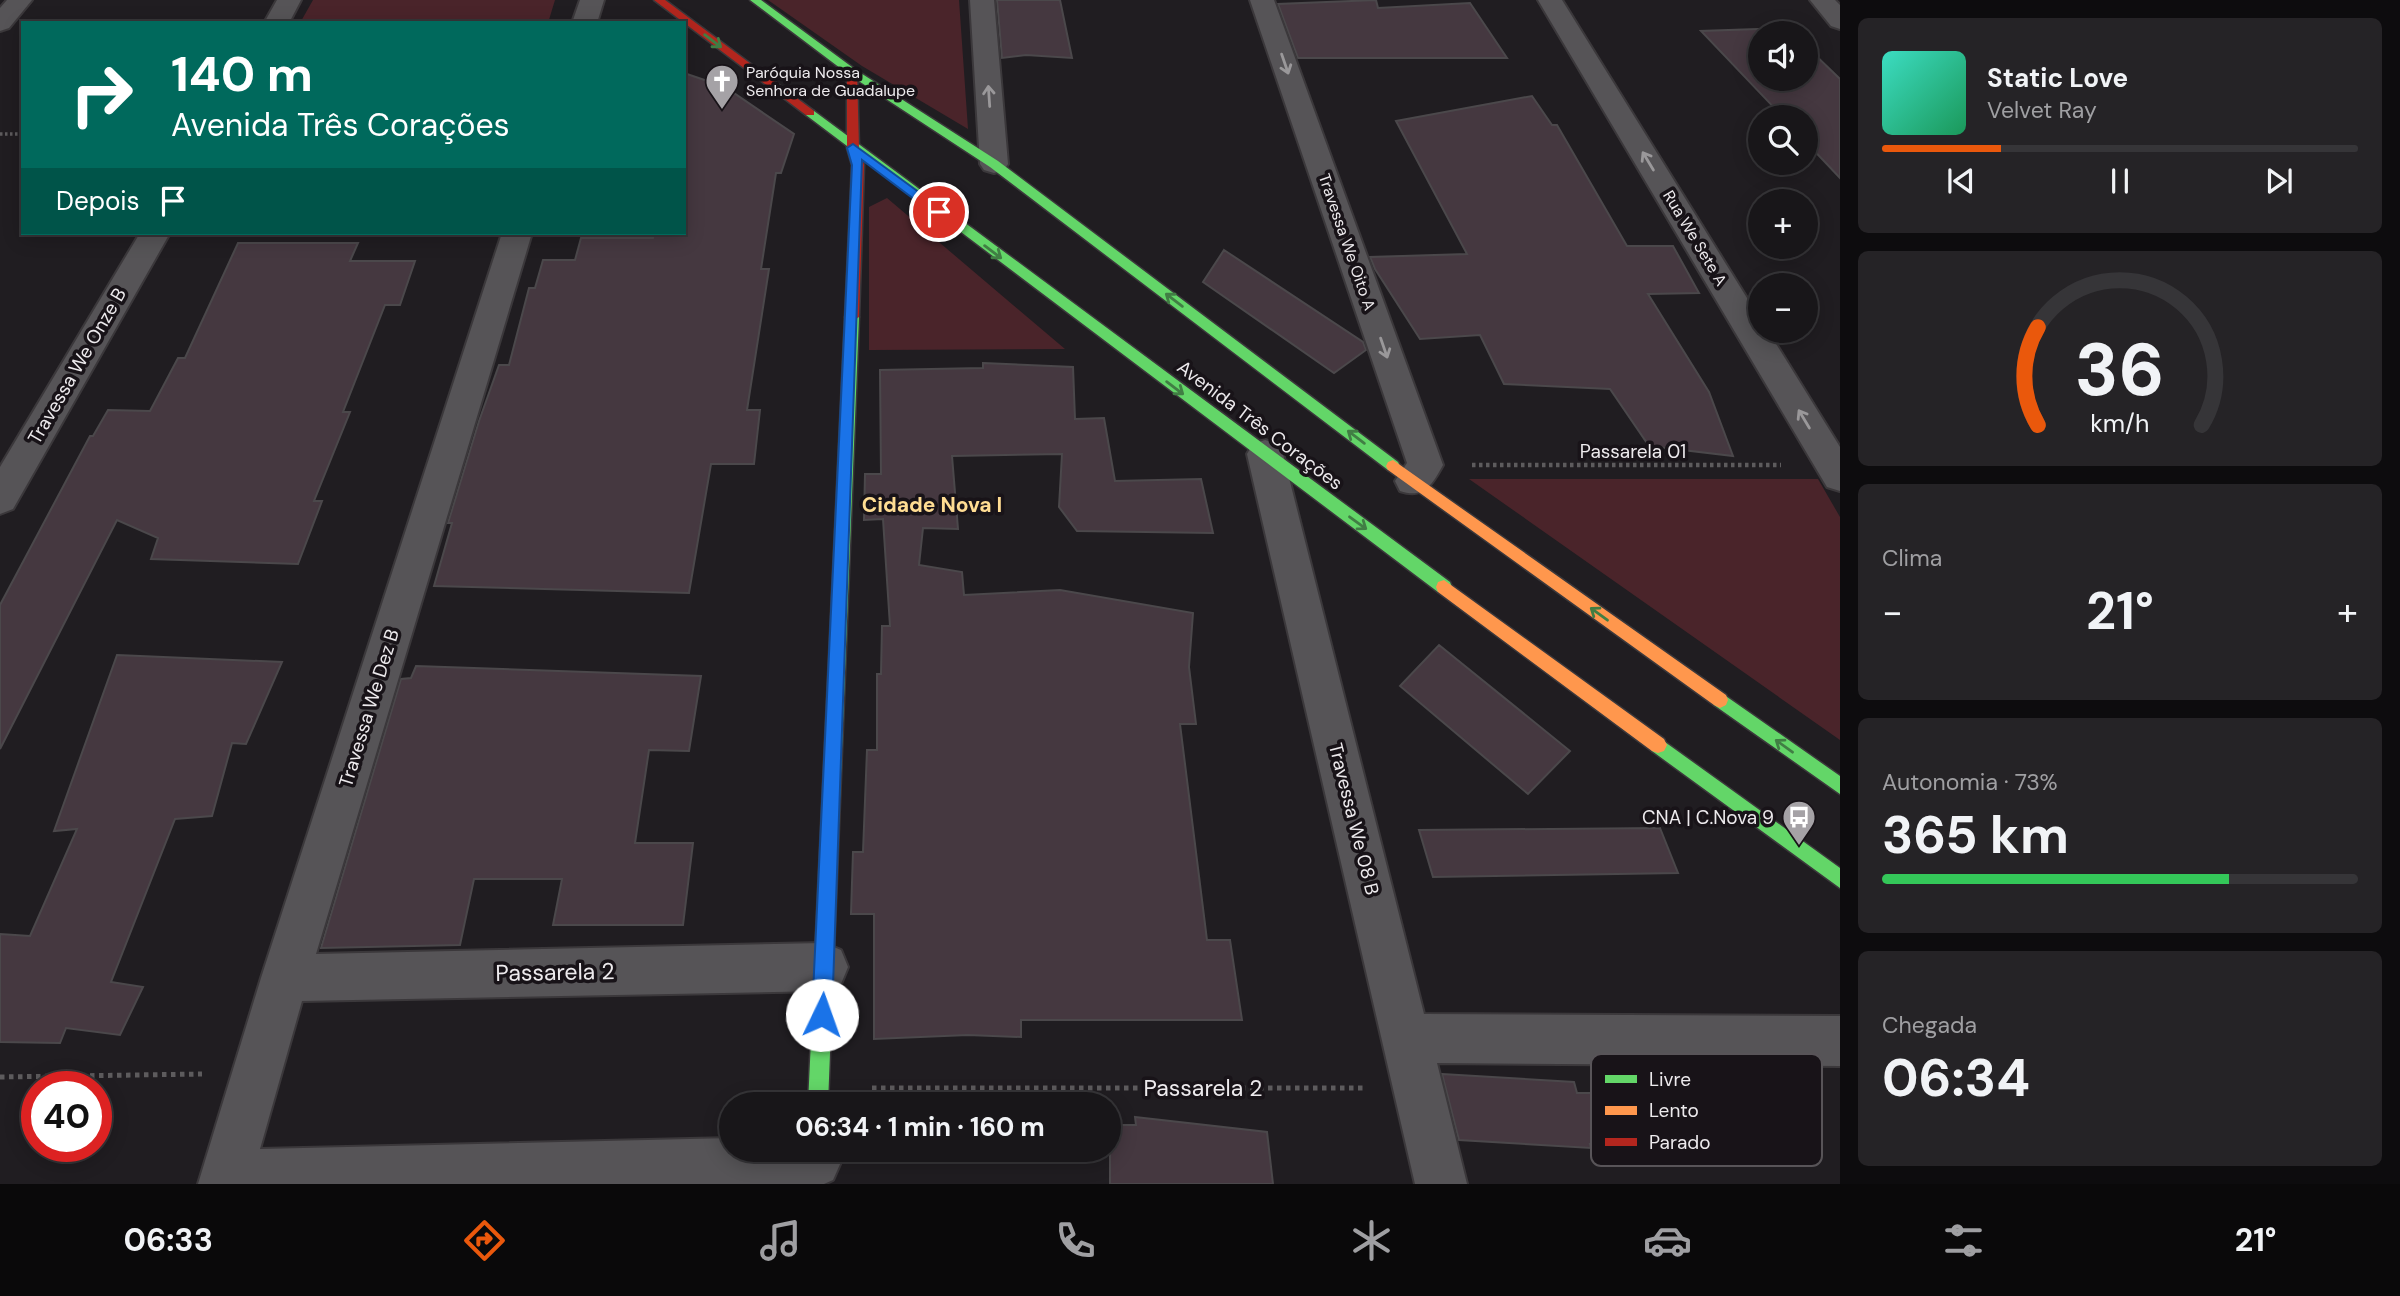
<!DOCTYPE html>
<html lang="pt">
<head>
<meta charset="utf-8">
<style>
	:root { --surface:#181619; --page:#252326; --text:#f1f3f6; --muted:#9f9fa2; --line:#363538; --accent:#ea580c }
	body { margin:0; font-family:"DM Sans",sans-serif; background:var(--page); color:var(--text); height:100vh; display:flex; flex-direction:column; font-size:26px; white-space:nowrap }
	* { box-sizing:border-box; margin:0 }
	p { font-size:23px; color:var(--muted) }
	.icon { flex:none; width:38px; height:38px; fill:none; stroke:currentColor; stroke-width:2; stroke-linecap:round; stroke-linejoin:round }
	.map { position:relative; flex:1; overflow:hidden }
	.panel { display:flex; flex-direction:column; gap:18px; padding:18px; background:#0d0c0e; width:560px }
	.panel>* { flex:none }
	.banner { position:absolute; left:21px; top:21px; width:665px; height:214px; border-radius:0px; box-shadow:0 4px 18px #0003,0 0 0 2px var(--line); background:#00695c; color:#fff; overflow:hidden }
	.tools { position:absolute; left:1748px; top:21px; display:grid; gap:14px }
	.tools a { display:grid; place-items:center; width:70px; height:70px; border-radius:50%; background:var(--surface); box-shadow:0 4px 18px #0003,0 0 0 2px var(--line); font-size:35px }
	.speed { position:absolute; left:21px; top:1071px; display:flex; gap:14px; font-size:35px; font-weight:700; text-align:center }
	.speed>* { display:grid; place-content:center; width:91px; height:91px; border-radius:50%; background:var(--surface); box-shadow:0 4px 18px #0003,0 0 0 2px var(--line); line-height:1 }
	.speed .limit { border:10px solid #d22; background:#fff; color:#111 }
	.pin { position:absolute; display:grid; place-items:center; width:60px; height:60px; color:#fff; margin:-30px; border:4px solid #fff; border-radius:50%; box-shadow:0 2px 7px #0007 }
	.me { position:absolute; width:77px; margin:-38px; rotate:3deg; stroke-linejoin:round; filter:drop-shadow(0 0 5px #0008) }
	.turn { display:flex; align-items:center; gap:24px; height:147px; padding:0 35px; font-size:32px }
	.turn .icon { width:91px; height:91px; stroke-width:2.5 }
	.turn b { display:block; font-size:49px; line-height:60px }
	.then { display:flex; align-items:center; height:66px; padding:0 35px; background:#0003; gap:14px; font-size:26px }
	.big { font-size:52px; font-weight:700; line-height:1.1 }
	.panel .tile { flex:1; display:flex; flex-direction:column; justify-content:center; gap:10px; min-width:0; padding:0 24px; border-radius:10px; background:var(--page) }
	.panel .dial { align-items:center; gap:0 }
	.dial svg { height:182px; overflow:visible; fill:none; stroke:var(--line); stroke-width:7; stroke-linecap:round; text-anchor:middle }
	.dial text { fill:var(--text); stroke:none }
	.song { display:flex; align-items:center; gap:21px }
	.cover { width:84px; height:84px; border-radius:10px; background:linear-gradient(135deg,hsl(170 70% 55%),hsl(150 70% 35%)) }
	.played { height:7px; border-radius:4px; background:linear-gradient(90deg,var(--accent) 25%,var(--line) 25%) }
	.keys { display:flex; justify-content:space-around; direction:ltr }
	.heat { display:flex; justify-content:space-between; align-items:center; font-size:38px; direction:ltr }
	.charge { height:10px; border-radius:5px; background:linear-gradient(90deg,#34c759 73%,var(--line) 0) }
	.trip { position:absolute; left:719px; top:1092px; width:402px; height:70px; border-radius:35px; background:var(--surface); box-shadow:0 4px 18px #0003,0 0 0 2px var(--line); font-weight:700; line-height:70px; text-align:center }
	.tabs { display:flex; height:112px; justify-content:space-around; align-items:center; background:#0a090a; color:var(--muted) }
	.tabs .icon { width:49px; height:49px }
	.tabs .active { color:var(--accent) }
	.tabs b { font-size:32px; color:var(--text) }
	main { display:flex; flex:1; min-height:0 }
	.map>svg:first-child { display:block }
	.green { fill:#4a242a }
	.building { fill:#453840; stroke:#4b484b; stroke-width:2 }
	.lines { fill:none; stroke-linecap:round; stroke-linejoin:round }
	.street-casing { stroke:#3b383b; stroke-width:4 }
	.fast-casing { stroke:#3b383b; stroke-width:3 }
	.slow-casing { stroke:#3b383b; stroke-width:3 }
	.jam-casing { stroke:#3b383b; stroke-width:3 }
	.path-far2 { stroke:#5d5b5d; stroke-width:3.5; stroke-dasharray:2.5 2.5; stroke-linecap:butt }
	.path-far1 { stroke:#5d5b5d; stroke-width:4.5; stroke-dasharray:3.5 3.5; stroke-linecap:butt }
	.path { stroke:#5d5b5d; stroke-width:5; stroke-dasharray:4.5 4.5; stroke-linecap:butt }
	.street { fill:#565457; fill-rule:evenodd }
	.fast { fill:#63d668; fill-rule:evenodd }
	.slow { fill:#ff974d; fill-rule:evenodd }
	.jam { fill:#b3261e; fill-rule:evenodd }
	.oneway { stroke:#417e44 }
	.oneway2 { stroke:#9a989a }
	.route { fill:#1a73e8; stroke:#114b97; stroke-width:2 }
	.labels { text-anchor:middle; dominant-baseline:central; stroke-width:7; stroke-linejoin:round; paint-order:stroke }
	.far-poi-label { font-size:16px; fill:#edeaed; stroke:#181318; text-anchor:start }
	.far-street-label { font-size:16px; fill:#edeaed; stroke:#181318 }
	.street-label { font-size:19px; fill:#edeaed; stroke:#181318 }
	.poi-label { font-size:19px; fill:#edeaed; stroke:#181318; text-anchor:end }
	.neighbourhood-label { font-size:21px; font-weight:bold; fill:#ffdd93; stroke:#181318 }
	.near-street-label { font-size:23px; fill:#edeaed; stroke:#181318 }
	.key { fill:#181318; stroke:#585458; stroke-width:2 }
	.key-label { font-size:19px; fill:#edeaed }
</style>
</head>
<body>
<main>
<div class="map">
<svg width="1840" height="1184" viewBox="0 0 1840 1184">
	<rect width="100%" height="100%" fill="#201d21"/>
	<path class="green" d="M 313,0 L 555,0 L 548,23 L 300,23 Z
		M 768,0 L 959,0 L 968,129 L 862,66 Z
		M 887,198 L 1065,349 L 869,350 L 869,207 Z
		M 1469,479 L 1818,479 L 1840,517 L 1840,740 Z"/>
	<path class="building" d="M 997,0 L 1060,0 L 1072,58 L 1026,55 L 1002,58 Z
		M 1376,0 L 1378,8 L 1470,3 L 1507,58 L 1298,58 L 1278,4 Z
		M 1788,28 L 1793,33 L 1760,33 L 1760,79 L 1806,79 L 1806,46 L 1840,79 L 1840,178 L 1806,142 L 1806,117 L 1783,117 L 1701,31 Z
		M 684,73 L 725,87 L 794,134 L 781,173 L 776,173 L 761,269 L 769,269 L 747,410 L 760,410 L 754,464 L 711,464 L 689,593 L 434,586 L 452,523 L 448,523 L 479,421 L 499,365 L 509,365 L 529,288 L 535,288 L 543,260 L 575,260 L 581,238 L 653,238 L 654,233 L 684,233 Z
		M 1532,96 L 1552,125 L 1557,125 L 1627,246 L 1673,246 L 1699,293 L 1648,294 L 1709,392 L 1733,456 L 1649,446 L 1610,389 L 1504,384 L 1480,335 L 1420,339 L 1375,269 L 1370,257 L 1467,254 L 1396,121 Z
		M 238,243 L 358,243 L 350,261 L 415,261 L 400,305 L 385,305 L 343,412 L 350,412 L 314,501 L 322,501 L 298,564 L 151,559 L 158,538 L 117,520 L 0,749 L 0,605 L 90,436 L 93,436 L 108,410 L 150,411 L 178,358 L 185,358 Z
		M 1224,250 L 1363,342 L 1366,350 L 1334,373 L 1203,282 Z
		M 983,363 L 1073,367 L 1075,419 L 1104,418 L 1115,481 L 1201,479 L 1213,533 L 1077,531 L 1059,507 L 1062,454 L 952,456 L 958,529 L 923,528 L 919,565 L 962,572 L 964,595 L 1060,590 L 1193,613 L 1189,667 L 1196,724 L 1180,724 L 1207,940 L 1230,940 L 1242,1020 L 1021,1020 L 1021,1037 L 968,1035 L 874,1039 L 874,914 L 851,914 L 853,852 L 863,852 L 867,750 L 877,750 L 877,674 L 881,674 L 882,626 L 890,626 L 883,519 L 864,520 L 865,474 L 881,474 L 880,370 L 983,368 Z
		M 1439,645 L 1570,751 L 1528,794 L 1400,686 Z
		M 117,655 L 282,662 L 246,744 L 232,743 L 212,816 L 175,819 L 111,982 L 143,987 L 120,1035 L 66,1028 L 60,1043 L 0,1042 L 0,934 L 30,936 L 77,829 L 54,831 Z
		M 416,666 L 701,676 L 689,751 L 649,750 L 635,843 L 693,843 L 683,925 L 553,925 L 562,879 L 474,879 L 460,945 L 321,948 L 401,679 L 411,678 Z
		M 1660,828 L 1678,873 L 1433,877 L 1419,830 Z
		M 1442,1074 L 1574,1082 L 1577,1093 L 1658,1093 L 1675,1144 L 1590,1144 L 1591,1148 L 1459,1140 Z
		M 1135,1117 L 1267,1132 L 1273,1184 L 1110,1184 L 1110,1125 L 1136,1125 Z"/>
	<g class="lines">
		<defs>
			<path id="street" d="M 7,0 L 32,0 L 9,28 L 0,31 L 0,8 Z
				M 277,0 L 301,0 L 289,23 L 264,23 Z
				M 580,0 L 604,0 L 597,23 L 572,23 Z
				M 970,0 L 994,0 L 1008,164 L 1004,170 L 994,173 L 984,170 L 980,164 Z
				M 1250,0 L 1274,0 L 1443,465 C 1432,485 1424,499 1400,491 L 1395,481 L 1407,463 Z
				M 1538,0 L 1562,0 L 1760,319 L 1760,331 L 1768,331 L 1840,447 L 1840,491 L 1827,487 Z
				M 1810,0 L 1835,0 L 1840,5 L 1840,29 L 1831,26 Z
				M 140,233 L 170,233 L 13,509 L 0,514 L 0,467 Z
				M 502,233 L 532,233 L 316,954 L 824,943 L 841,950 L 848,967 L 841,984 L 824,991 L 302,1001 L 260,1149 L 732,1138 L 732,1150 L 836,1150 L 841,1162 L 833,1180 L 824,1184 L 198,1184 L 261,978 Z
				M 1265,440 L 1277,444 L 1283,454 L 1424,1014 L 1840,1016 L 1840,1066 L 1437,1063 L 1467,1184 L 1415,1184 L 1247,454 L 1253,444 Z"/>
			<path id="fast" d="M 750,0 L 761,0 L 856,70 L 998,161 L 1398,462 L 1400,466 L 1398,470 L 1388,470 L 990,167 L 848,74 Z
				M 806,111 L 814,111 L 1450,582 L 1452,587 L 1450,592 L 1438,592 L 806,115 Z
				M 852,312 L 859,317 L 828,1104 L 808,1104 L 845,317 Z
				M 1720,692 L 1840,776 L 1840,794 L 1714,705 L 1712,700 L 1714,695 Z
				M 1658,737 L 1840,868 L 1840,888 L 1652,751 L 1649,745 L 1652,739 Z"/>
			<path id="slow" d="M 1393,460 L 1726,695 L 1728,700 L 1726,705 L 1720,708 L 1714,705 L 1388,470 L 1386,466 L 1388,462 Z
				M 1444,580 L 1664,739 L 1667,745 L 1664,751 L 1658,753 L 1652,751 L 1438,592 L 1436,587 L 1438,582 Z"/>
			<path id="jam" d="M 654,0 L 665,0 L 814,111 L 814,115 L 806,115 Z
				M 852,69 L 857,72 L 859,148 L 864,165 L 859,317 L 852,322 L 845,317 L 852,165 L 847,148 L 847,72 Z"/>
		</defs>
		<use href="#street" class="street-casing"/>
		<use href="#fast" class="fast-casing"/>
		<use href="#slow" class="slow-casing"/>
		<use href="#jam" class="jam-casing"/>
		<path class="path-far2" d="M 0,134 L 23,134"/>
		<path class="path-far1" d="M 1472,465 L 1781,465"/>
		<path class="path" d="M 0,1077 L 202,1074
			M 872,1088 L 1364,1088"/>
		<use href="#street" class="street"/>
		<use href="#fast" class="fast"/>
		<use href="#slow" class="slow"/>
		<use href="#jam" class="jam"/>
	</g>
	<defs><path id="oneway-shaft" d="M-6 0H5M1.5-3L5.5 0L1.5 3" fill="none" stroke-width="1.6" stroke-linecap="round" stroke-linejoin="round" transform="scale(1.75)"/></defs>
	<g class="oneway">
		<use href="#oneway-shaft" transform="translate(713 41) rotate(37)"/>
		<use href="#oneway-shaft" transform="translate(993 252) rotate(37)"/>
		<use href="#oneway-shaft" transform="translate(1174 300) rotate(-143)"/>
		<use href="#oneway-shaft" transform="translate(1175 388) rotate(37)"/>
		<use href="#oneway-shaft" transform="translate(1356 437) rotate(-143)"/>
		<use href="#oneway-shaft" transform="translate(1358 523) rotate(36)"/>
		<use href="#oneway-shaft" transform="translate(1599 614) rotate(-144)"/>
		<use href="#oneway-shaft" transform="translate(1784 746) rotate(-144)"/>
	</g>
	<g class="oneway2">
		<use href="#oneway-shaft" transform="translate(1285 64) rotate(71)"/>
		<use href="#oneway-shaft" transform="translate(989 96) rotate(-94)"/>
		<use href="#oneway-shaft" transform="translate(1648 161) rotate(-121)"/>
		<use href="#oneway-shaft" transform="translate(1384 348) rotate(71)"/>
		<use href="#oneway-shaft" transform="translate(1804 419) rotate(-121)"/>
	</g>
	<path class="route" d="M 853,144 L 946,212 L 944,215 L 935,215 L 862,160 L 832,1015 L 829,1022 L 822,1025 L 815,1022 L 812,1015 L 852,165 L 847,148 Z"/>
	<defs>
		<symbol id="church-pin" viewBox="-11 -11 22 30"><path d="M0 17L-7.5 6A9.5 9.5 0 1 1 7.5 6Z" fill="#a5a2a6" stroke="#181318"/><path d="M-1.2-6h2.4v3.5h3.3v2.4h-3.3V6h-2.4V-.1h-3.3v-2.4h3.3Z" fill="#fff"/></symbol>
		<symbol id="bus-pin" viewBox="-11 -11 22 30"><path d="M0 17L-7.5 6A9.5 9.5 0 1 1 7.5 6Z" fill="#a5a2a6" stroke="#181318"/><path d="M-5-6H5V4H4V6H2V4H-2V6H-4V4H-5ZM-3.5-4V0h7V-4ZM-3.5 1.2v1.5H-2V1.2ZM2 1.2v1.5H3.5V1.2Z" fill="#fff"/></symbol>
	</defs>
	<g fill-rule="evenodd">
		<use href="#church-pin" x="703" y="62" width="38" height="52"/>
		<use href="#bus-pin" x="1780" y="798" width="38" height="52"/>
	</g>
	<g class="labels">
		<g class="far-poi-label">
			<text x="746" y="72">Paróquia Nossa<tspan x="746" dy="18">Senhora de Guadalupe</tspan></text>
		</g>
		<g class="far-street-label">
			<text transform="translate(1695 238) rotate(59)">Rua We Sete A</text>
			<text transform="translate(1347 242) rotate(71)">Travessa We Oito A</text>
		</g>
		<g class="street-label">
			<text transform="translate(77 366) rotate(-60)">Travessa We Onze B</text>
			<text transform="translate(1260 425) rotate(37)">Avenida Três Corações</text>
			<text x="1633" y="451">Passarela 01</text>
			<text transform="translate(369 708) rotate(-73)">Travessa We Dez B</text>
			<text transform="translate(1354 819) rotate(76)">Travessa We 08 B</text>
		</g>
		<g class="poi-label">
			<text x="1774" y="817">CNA | C.Nova 9</text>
		</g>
		<g class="neighbourhood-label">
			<text x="932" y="505">Cidade Nova I</text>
		</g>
		<g class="near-street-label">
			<text transform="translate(555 972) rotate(-1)">Passarela 2</text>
			<text x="1203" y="1088">Passarela 2</text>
		</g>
	</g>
	<rect x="1591" y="1054" width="231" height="112" rx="10" class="key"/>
	<rect x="1605" y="1075" width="32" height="8" fill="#63d668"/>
	<rect x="1605" y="1106" width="32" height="9" fill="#ff974d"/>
	<rect x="1605" y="1138" width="32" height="8" fill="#b3261e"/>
	<g class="key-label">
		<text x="1649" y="1086">Livre</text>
		<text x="1649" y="1117">Lento</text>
		<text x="1649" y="1149">Parado</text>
	</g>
</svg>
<div class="tools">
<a><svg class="icon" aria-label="sound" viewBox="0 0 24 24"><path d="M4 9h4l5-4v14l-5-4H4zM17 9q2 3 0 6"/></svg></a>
<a><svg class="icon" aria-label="search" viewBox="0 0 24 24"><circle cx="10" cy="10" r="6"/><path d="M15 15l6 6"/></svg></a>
<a>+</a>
<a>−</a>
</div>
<div class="speed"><div class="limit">40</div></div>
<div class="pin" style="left:939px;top:212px;background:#d93025"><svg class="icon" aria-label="arrive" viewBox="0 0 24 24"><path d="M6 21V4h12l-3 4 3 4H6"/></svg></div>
<svg class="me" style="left:822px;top:1015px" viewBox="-20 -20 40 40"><circle r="19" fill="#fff"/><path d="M0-13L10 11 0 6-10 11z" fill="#1a73e8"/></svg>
<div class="trip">06:34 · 1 min · 160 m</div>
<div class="banner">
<div class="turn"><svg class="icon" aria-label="right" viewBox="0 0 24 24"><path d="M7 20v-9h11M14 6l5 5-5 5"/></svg><div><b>140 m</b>Avenida Três Corações</div></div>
<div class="then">Depois<svg class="icon" aria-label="arrive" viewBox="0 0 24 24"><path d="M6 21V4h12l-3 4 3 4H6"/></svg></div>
</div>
</div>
<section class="panel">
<div class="tile">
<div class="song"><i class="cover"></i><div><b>Static Love</b><p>Velvet Ray</p></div></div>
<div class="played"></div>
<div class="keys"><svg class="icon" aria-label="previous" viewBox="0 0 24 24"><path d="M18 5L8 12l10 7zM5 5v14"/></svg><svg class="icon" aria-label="pause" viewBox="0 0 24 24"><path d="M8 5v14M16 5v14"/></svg><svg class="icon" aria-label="next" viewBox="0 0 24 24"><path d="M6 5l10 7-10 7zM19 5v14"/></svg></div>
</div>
<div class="tile dial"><svg viewBox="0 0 100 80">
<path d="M14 69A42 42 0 1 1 86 69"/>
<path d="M14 69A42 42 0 0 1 14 26" stroke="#ea580c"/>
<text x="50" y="56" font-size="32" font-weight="700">36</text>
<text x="50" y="72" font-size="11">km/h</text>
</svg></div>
<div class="tile"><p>Clima</p>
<div class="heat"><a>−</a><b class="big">21°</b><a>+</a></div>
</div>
<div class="tile"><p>Autonomia · 73%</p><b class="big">365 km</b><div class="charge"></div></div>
<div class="tile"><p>Chegada</p><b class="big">06:34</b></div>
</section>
</main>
<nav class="tabs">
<b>06:33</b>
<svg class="icon active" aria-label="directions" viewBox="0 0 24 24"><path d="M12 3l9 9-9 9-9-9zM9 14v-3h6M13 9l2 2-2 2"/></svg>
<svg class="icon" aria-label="music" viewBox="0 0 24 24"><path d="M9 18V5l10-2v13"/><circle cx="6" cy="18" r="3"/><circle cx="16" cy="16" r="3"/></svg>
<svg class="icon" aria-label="phone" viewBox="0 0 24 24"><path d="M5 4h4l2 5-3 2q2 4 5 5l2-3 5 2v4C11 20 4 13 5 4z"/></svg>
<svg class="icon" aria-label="climate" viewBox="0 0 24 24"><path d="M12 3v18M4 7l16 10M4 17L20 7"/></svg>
<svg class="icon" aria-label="car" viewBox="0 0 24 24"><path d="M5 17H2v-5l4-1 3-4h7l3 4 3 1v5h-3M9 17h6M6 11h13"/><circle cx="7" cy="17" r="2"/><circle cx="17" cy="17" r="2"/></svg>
<svg class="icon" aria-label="filters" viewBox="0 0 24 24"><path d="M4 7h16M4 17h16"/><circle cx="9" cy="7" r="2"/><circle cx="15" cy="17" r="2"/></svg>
<b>21°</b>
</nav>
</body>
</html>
